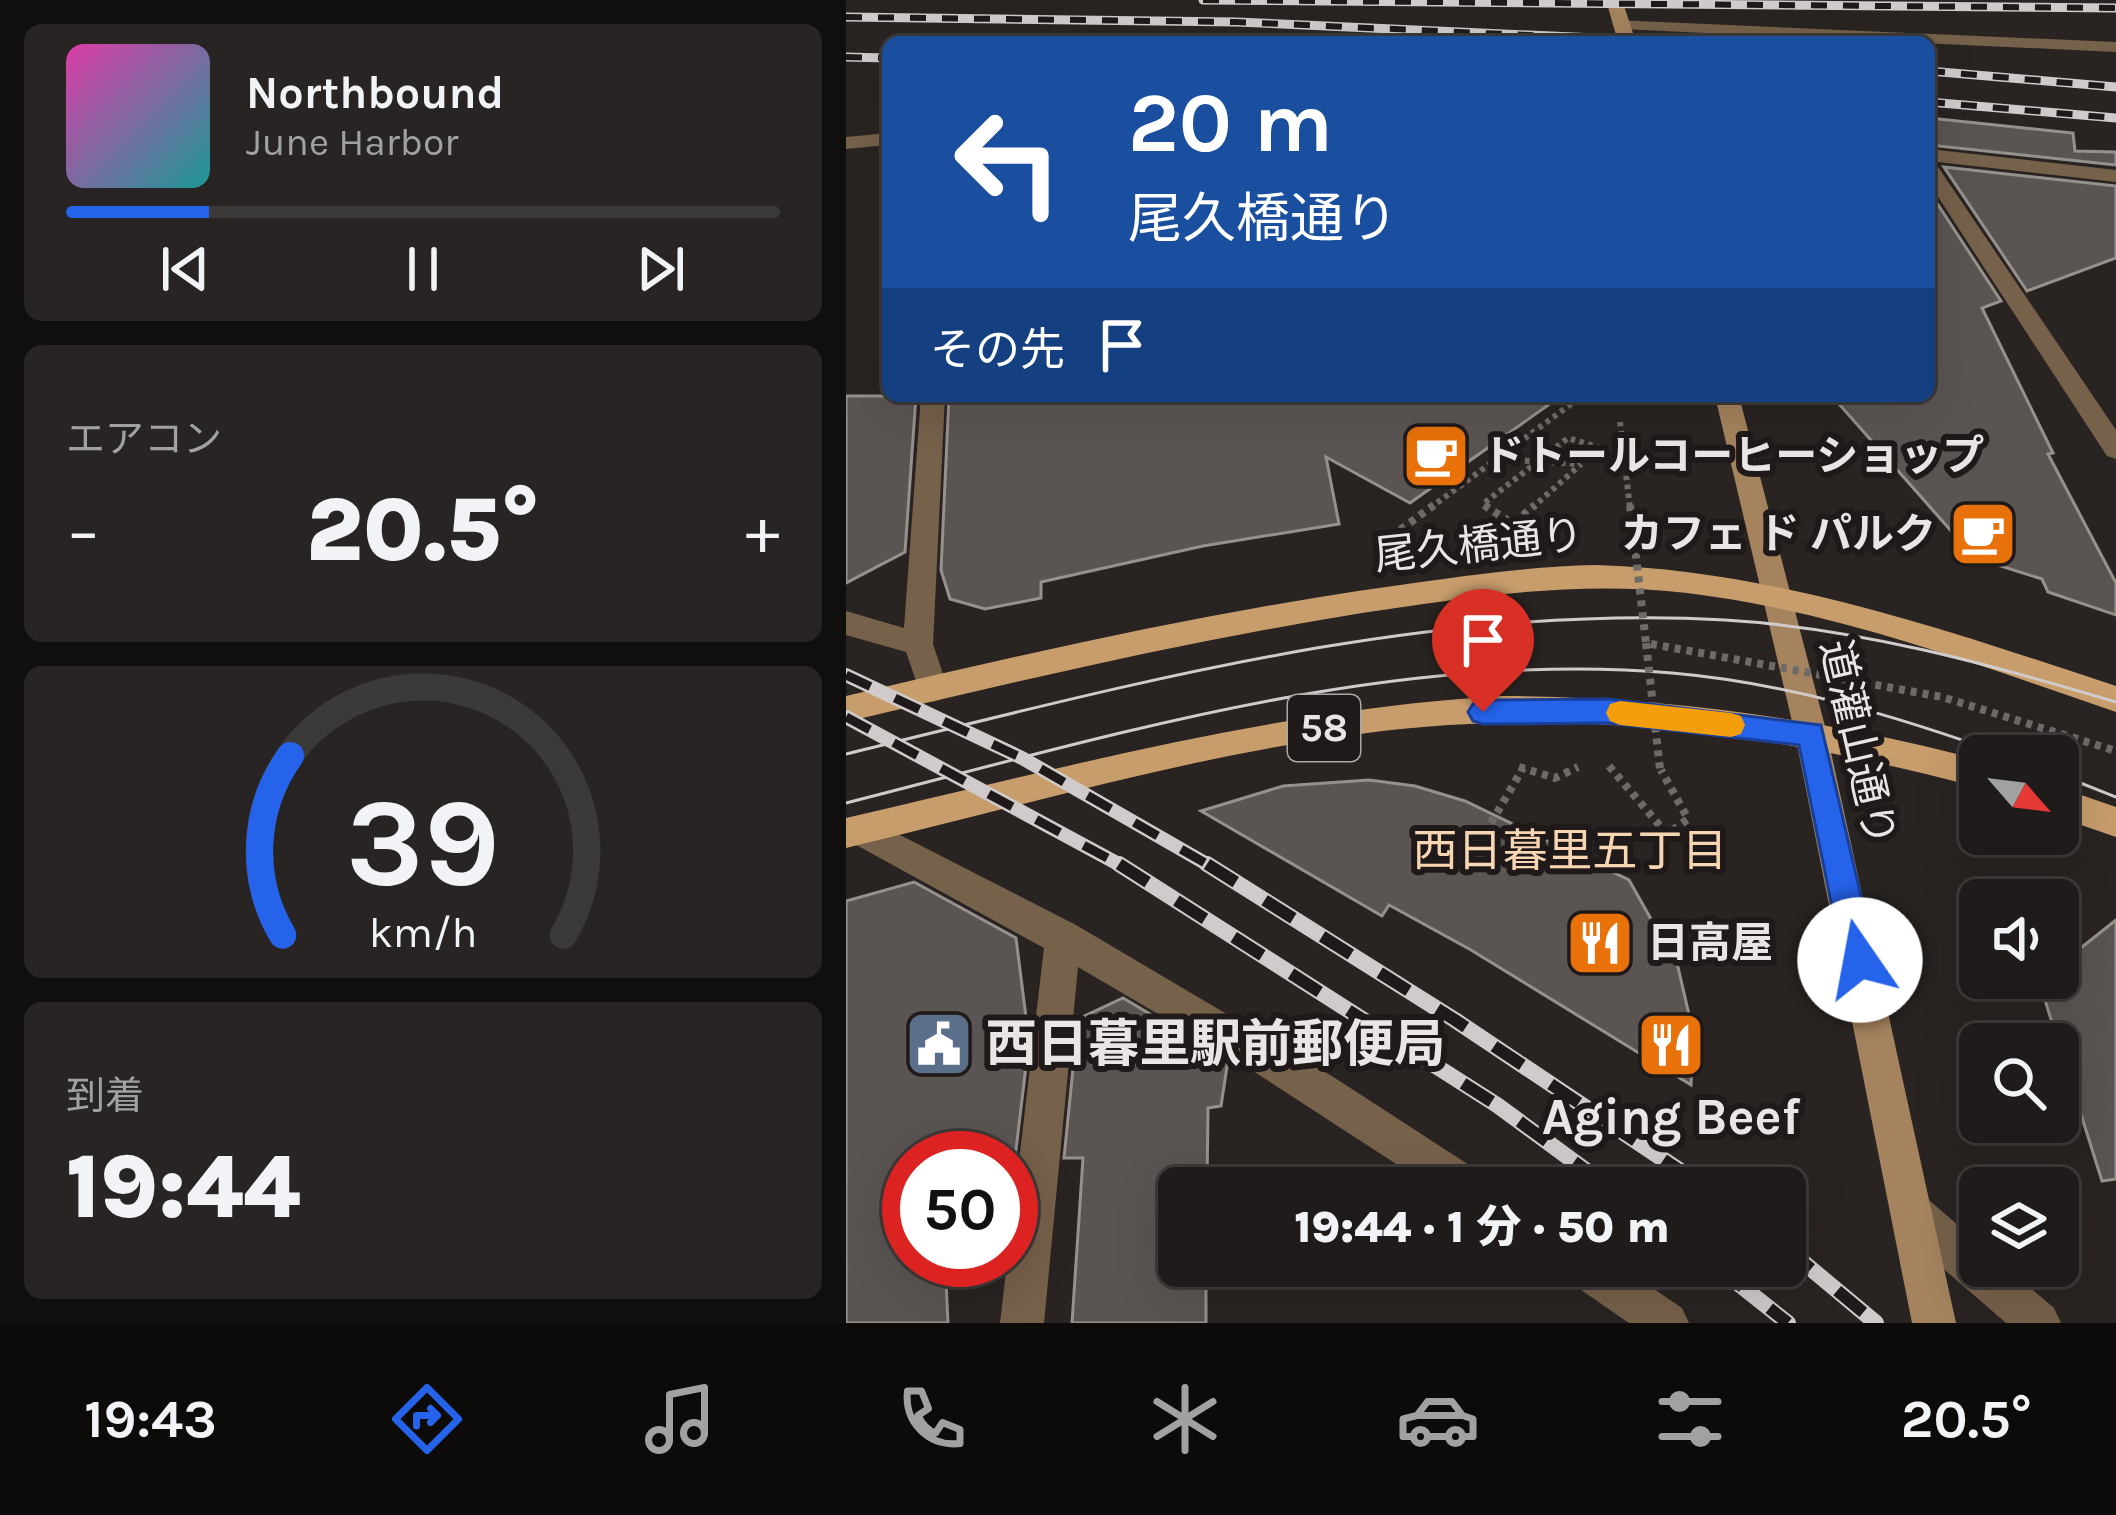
<!DOCTYPE html>
<html lang="ja">
<head>
<meta charset="utf-8">
<style>
	:root { --surface:#1f1b1a; --page:#272423; --text:#f1f3f6; --muted:#a1a1a2; --line:#3c3939; --accent:#2563eb }
	body { margin:0; font-family:Karla,"Noto Sans JP",sans-serif; background:var(--page); color:var(--text); height:100vh; display:flex; flex-direction:column; font-size:45px; white-space:nowrap }
	* { box-sizing:border-box; margin:0 }
	p { font-size:39px; color:var(--muted) }
	.icon { flex:none; width:66px; height:66px; fill:none; stroke:currentColor; stroke-width:2; stroke-linecap:round; stroke-linejoin:round }
	.map { position:relative; flex:1; overflow:hidden }
	.drawer { display:flex; flex-direction:column; gap:24px; padding:24px; background:#110f0e; width:846px }
	.drawer>* { flex:none }
	.banner { position:absolute; left:36px; top:36px; width:1053px; height:366px; border-radius:18px; box-shadow:0 12px 48px #0002,0 0 0 3px var(--line); background:#1a4fa0; color:#fff; overflow:hidden }
	.needle { width:78px; rotate:118deg }
	.controls { position:absolute; left:1113px; top:735px; display:grid; gap:24px }
	.controls a { display:grid; place-items:center; width:120px; height:120px; border-radius:18px; background:var(--surface); box-shadow:0 12px 48px #0002,0 0 0 3px var(--line); font-size:60px }
	.speed { position:absolute; left:36px; top:1131px; display:flex; gap:24px; font-size:60px; font-weight:700; text-align:center }
	.speed>* { display:grid; place-content:center; width:156px; height:156px; border-radius:50%; background:var(--surface); box-shadow:0 12px 48px #0002,0 0 0 3px var(--line); line-height:1 }
	.speed .limit { border:18px solid #d22; background:#fff; color:#111 }
	.pin { position:absolute; display:grid; place-items:center; width:102px; height:102px; color:#fff; margin:-123px -51px; border-radius:50% 50% 50% 0; rotate:-45deg; box-shadow:0 0 12px #0007 }
	.pin .icon { rotate:45deg }
	.me { position:absolute; width:132px; margin:-66px; rotate:348deg; stroke-linejoin:round; filter:drop-shadow(0 0 9px #0008) }
	.turn { display:flex; align-items:center; gap:42px; height:252px; padding:0 48px; font-size:54px }
	.turn .icon { width:156px; height:156px; stroke-width:2.5 }
	.turn b { display:block; font-size:84px; line-height:102px }
	.then { display:flex; align-items:center; height:114px; padding:0 48px; background:#0003; gap:24px; font-size:45px }
	.big { font-size:90px; font-weight:800; line-height:1.1 }
	.drawer .card { flex:1; display:flex; flex-direction:column; justify-content:center; gap:18px; min-width:0; padding:0 42px; border-radius:18px; background:var(--page) }
	.drawer .dial { align-items:center; gap:0 }
	.dial svg { height:312px; overflow:visible; fill:none; stroke:var(--line); stroke-width:7; stroke-linecap:round; text-anchor:middle }
	.dial text { fill:var(--text); stroke:none }
	.song { display:flex; align-items:center; gap:36px }
	.cover { width:144px; height:144px; border-radius:18px; background:linear-gradient(135deg,hsl(320 70% 55%),hsl(180 70% 35%)) }
	.played { height:12px; border-radius:6px; background:linear-gradient(90deg,var(--accent) 20%,var(--line) 20%) }
	.keys { display:flex; justify-content:space-around; direction:ltr }
	.heat { display:flex; justify-content:space-between; align-items:center; font-size:66px; direction:ltr }
	.trip { position:absolute; left:312px; top:1167px; width:648px; height:120px; border-radius:18px; background:var(--surface); box-shadow:0 12px 48px #0002,0 0 0 3px var(--line); font-weight:800; line-height:120px; text-align:center }
	.dock { display:flex; height:192px; justify-content:space-around; align-items:center; background:#0c0b0a; color:var(--muted) }
	.dock .icon { width:84px; height:84px }
	.dock .current { color:var(--accent) }
	.dock b { font-size:54px; color:var(--text) }
	main { display:flex; flex:1; min-height:0 }
	.map>svg:first-child { display:block }
	.building { fill:#5a5552; stroke:#96918d; stroke-width:3 }
	.lines { fill:none; stroke-linecap:round; stroke-linejoin:round }
	.path-far1 { stroke:#6e6a68; stroke-width:6; stroke-dasharray:4.5 4.5; stroke-linecap:butt }
	.path { stroke:#6e6a68; stroke-width:8; stroke-dasharray:6 6; stroke-linecap:butt }
	.minor { fill:#76614a; fill-rule:evenodd }
	.tertiary { fill:#76614a; fill-rule:evenodd }
	.secondary { fill:#a4835e; fill-rule:evenodd }
	.primary { fill:#c89d6c; fill-rule:evenodd }
	.tram { stroke:#d0cbca; stroke-width:3 }
	.rail-far2-casing { stroke:#d0cbca; stroke-width:9 }
	.rail-far1-casing { stroke:#d0cbca; stroke-width:14 }
	.rail-casing { stroke:#d0cbca; stroke-width:16 }
	.rail-far2 { stroke:#1f1a19; stroke-width:6; stroke-dasharray:16; stroke-linecap:butt }
	.rail-far1 { stroke:#1f1a19; stroke-width:9; stroke-dasharray:27; stroke-linecap:butt }
	.rail { stroke:#1f1a19; stroke-width:12; stroke-dasharray:34; stroke-linecap:butt }
	.path-bridge-far1 { stroke:#6e6a68; stroke-width:6; stroke-dasharray:4.5 4.5; stroke-linecap:butt }
	.path-bridge { stroke:#6e6a68; stroke-width:8; stroke-dasharray:6 6; stroke-linecap:butt }
	.route { fill:#2563eb; stroke:#184099; stroke-width:3 }
	.slow { fill:#f59e0b }
	.labels { text-anchor:middle; dominant-baseline:central; stroke-width:12; stroke-linejoin:round; paint-order:stroke }
	.shield { fill:#1f1a19; stroke:#aca8a7; stroke-width:3 }
	.shield-label { font-size:39px; font-weight:bold; fill:#e9e5e4 }
	.poi-label { font-size:42px; font-weight:bold; fill:#e9e5e4; stroke:#1f1a19; text-anchor:start }
	.street-label { font-size:42px; fill:#e9e5e4; stroke:#1f1a19 }
	.neighbourhood-label { font-size:45px; fill:#f8d6b3; stroke:#1f1a19 }
	.near-poi-label { font-size:51px; font-weight:bold; fill:#e9e5e4; stroke:#1f1a19; text-anchor:start }
</style>
</head>
<body>
<main>
<section class="drawer">
<div class="card">
<div class="song"><i class="cover"></i><div><b>Northbound</b><p>June Harbor</p></div></div>
<div class="played"></div>
<div class="keys"><svg class="icon" aria-label="previous" viewBox="0 0 24 24"><path d="M18 5L8 12l10 7zM5 5v14"/></svg><svg class="icon" aria-label="pause" viewBox="0 0 24 24"><path d="M8 5v14M16 5v14"/></svg><svg class="icon" aria-label="next" viewBox="0 0 24 24"><path d="M6 5l10 7-10 7zM19 5v14"/></svg></div>
</div>
<div class="card"><p>エアコン</p>
<div class="heat"><a>−</a><b class="big">20.5°</b><a>+</a></div>
</div>
<div class="card dial"><svg viewBox="0 0 100 80">
<path d="M14 69A42 42 0 1 1 86 69"/>
<path d="M14 69A42 42 0 0 1 16 23" stroke="#2563eb"/>
<text x="50" y="56" font-size="32" font-weight="700">39</text>
<text x="50" y="72" font-size="11">km/h</text>
</svg></div>
<div class="card"><p>到着</p><b class="big">19:44</b></div>
</section>
<div class="map">
<svg width="1270" height="1323" viewBox="0 0 1270 1323">
	<rect width="100%" height="100%" fill="#292422"/>
	<path class="building" d="M 1083,118 L 1227,133 L 1229,151 L 1270,152 L 1270,165 L 1083,145 Z
		M 1098,167 L 1270,186 L 1270,258 L 1181,291 Z
		M 1083,191 L 1155,301 L 1136,308 L 1207,453 L 1202,454 L 1270,583 L 1270,615 L 1202,592 L 1196,579 L 1129,558 L 986,396 L 1083,396 Z
		M 0,396 L 70,396 L 59,552 L 0,583 Z
		M 103,396 L 715,396 L 564,503 L 480,457 L 493,524 L 357,546 L 195,582 L 195,598 L 139,609 L 104,599 L 95,570 Z
		M 523,780 L 569,786 L 619,801 L 783,880 L 832,967 L 847,1032 L 845,1085 L 625,950 L 543,905 L 536,916 L 355,811 L 437,786 Z
		M 68,882 L 170,938 L 183,1041 L 169,1158 L 63,1158 L 63,1260 L 99,1260 L 102,1323 L 0,1323 L 0,901 Z
		M 1270,920 L 1270,1179 L 1256,1181 L 1193,981 L 1212,978 L 1212,966 Z
		M 277,998 L 382,1060 L 375,1106 L 362,1108 L 361,1188 L 333,1188 L 333,1266 L 360,1266 L 360,1323 L 226,1323 L 237,1158 L 218,1158 L 232,1019 Z"/>
	<g class="lines">
		<path class="path-far1" d="M 652,459 L 733,464
			M 584,508 L 736,396
			M 642,508 L 637,504 L 722,438 L 774,454
			M 686,508 L 735,464"/>
		<path class="path" d="M 638,505 L 667,524 L 689,505
			M 535,544 L 588,505
			M 763,766 L 821,834 L 842,819 L 815,770
			M 673,767 L 709,778 L 732,767
			M 645,823 L 677,768"/>
		<path class="minor" d="M 769,20 L 1270,42 L 1270,52 L 775,29 L 766,24 Z
			M 42,133 L 42,145 L 0,149 L 0,137 Z
			M 1083,149 L 1270,170 L 1270,182 L 1083,161 Z
			M 75,396 L 99,396 L 87,644 L 102,689 L 98,698 L 87,702 L 76,698 L 60,652 L 0,635 L 0,611 L 58,628 Z
			M 15,815 L 230,925 L 489,1078 L 637,1174 L 643,1188 L 587,1188 L 387,1058 L 232,967 L 198,1323 L 154,1323 L 198,948 L 3,841 L 3,819 Z
			M 1069,1195 L 1084,1201 L 1134,1244 L 1134,1266 L 1159,1266 L 1208,1308 L 1215,1323 L 1160,1323 L 1054,1231 L 1048,1216 L 1054,1201 Z
			M 716,1266 L 774,1266 L 836,1308 L 843,1323 L 783,1323 L 722,1281 Z"/>
		<path class="tertiary" d="M 1083,162 L 1090,164 L 1270,430 L 1270,459 L 1261,456 L 1083,183 Z"/>
		<path class="secondary" d="M 760,0 L 776,0 L 790,42 L 772,42 Z
			M 869,396 L 893,396 L 981,734 L 1110,1323 L 1066,1323 L 949,734 Z"/>
		<path class="primary" d="M 749,565 C 930,570 1100,630 1270,686 L 1270,712 C 1130,664 989,611 841,593 C 731,580 624,597 516,613 C 342,641 171,681 0,722 L 0,696 C 170,656 340,617 512,591 C 591,580 669,567 749,565 Z
			M 655,696 C 819,697 975,718 1134,760 L 1134,788 C 952,739 767,711 577,727 C 382,744 190,803 0,848 L 0,818 C 217,768 432,709 655,696 Z
			M 1212,787 L 1270,807 L 1270,837 L 1212,817 Z"/>
		<path class="tram" d="M 0,754 C 287,684 580,603 879,620 C 1012,628 1143,664 1270,702
			M 1212,774 L 1270,797
			M 0,803 C 268,735 547,649 826,673 C 942,683 1053,717 1162,756"/>
		<defs>
			<path id="rail-far2" d="M 357,0 L 1270,8
				M 0,17 L 390,22 L 839,42
				M 0,57 L 42,58
				M 1083,71 L 1270,87
				M 1083,102 L 1270,118"/>
			<path id="rail-far1" d="M 0,675 L 176,758 L 366,867
				M 0,717 L 278,867"/>
			<path id="rail" d="M 273,864 L 651,1105 L 764,1188
				M 361,864 L 609,1020 L 860,1188
				M 939,1247 L 1030,1323
				M 870,1266 L 942,1323"/>
		</defs>
		<use href="#rail-far2" class="rail-far2-casing"/>
		<use href="#rail-far1" class="rail-far1-casing"/>
		<use href="#rail" class="rail-casing"/>
		<use href="#rail-far2" class="rail-far2"/>
		<use href="#rail-far1" class="rail-far1"/>
		<use href="#rail" class="rail"/>
		<path class="path-bridge-far1" d="M 774,422 L 784,508"/>
		<path class="path-bridge" d="M 784,505 L 800,643 L 1096,697 L 1270,751
			M 800,643 L 814,769"/>
	</g>
	<path class="route" d="M 762,699 L 975,725 L 1030,960 L 1025,971 L 1014,976 L 1002,971 L 997,960 L 953,745 L 762,723 L 637,724 L 627,721 L 622,712 L 627,704 L 637,700 Z"/>
	<path class="slow" d="M 774,701 L 885,713 L 895,716 L 899,725 L 895,734 L 885,737 L 774,725 L 764,721 L 760,713 L 764,704 Z"/>
	<defs>
		<symbol id="cafe-square" viewBox="-11 -11 22 22"><rect x="-9" y="-9" width="18" height="18" rx="4" fill="#e8710a" stroke="#1f1a19"/><path d="M-5.5-4.5H6V0H3Q3 3.5 0 3.5H-2.5Q-5.5 3.5-5.5 0ZM3-3.2v2h1.7v-2ZM-6 4.5H4V6H-6Z" fill="#fff"/></symbol>
		<symbol id="restaurant-square" viewBox="-11 -11 22 22"><rect x="-9" y="-9" width="18" height="18" rx="4" fill="#e8710a" stroke="#1f1a19"/><path d="M-5-6h1v4h1v-4h1v4h1v-4h1v5L-1.5 .5V6h-2V.5L-5-1ZM5-6V6H3V1.5H1.5Q1.5-4 5-6Z" fill="#fff"/></symbol>
		<symbol id="civic-square" viewBox="-11 -11 22 22"><rect x="-9" y="-9" width="18" height="18" rx="4" fill="#5c6f8a" stroke="#1f1a19"/><path d="M-.6-6.5H3V-4.5H.6V-3L4-1V1h2V6H-6V1h2V-1L-.6-3ZM-1.2 2.5V6h2.4V2.5Z" fill="#fff"/></symbol>
	</defs>
	<g fill-rule="evenodd">
		<use href="#cafe-square" x="552" y="418" width="76" height="76"/>
		<use href="#cafe-square" x="1099" y="496" width="76" height="76"/>
		<use href="#restaurant-square" x="716" y="905" width="76" height="76"/>
		<use href="#civic-square" x="55" y="1006" width="76" height="76"/>
		<use href="#restaurant-square" x="787" y="1007" width="76" height="76"/>
	</g>
	<g class="labels">
		<rect class="shield" x="442" y="695" width="72" height="66" rx="9"/>
		<g class="shield-label">
			<text x="478" y="728">58</text>
		</g>
		<g class="poi-label">
			<text x="636" y="456">ドトールコーヒーショップ</text>
			<text x="1090" y="534" text-anchor="end">カフェ ド パルク</text>
			<text x="801" y="943">日高屋</text>
		</g>
		<g class="street-label">
			<text transform="translate(633 545) rotate(-6)">尾久橋通り</text>
			<text transform="translate(1012 743) rotate(77)">道灌山通り</text>
		</g>
		<g class="neighbourhood-label">
			<text x="724" y="851">西日暮里五丁目</text>
		</g>
		<g class="near-poi-label">
			<text x="140" y="1044">西日暮里駅前郵便局</text>
			<text x="825" y="1117" text-anchor="middle">Aging Beef</text>
		</g>
	</g>
</svg>
<div class="controls">
<a><svg class="needle" viewBox="-14 -14 28 28"><path d="M0-13l5 13h-10z" fill="#e53935"/><path d="M0 13l5-13h-10z" fill="#a1a1a2"/></svg></a>
<a><svg class="icon" aria-label="sound" viewBox="0 0 24 24"><path d="M4 9h4l5-4v14l-5-4H4zM17 9q2 3 0 6"/></svg></a>
<a><svg class="icon" aria-label="search" viewBox="0 0 24 24"><circle cx="10" cy="10" r="6"/><path d="M15 15l6 6"/></svg></a>
<a><svg class="icon" aria-label="layers" viewBox="0 0 24 24"><path d="M12 4l9 5-9 5-9-5zM3 14l9 5 9-5"/></svg></a>
</div>
<div class="speed"><div class="limit">50</div></div>
<div class="pin" style="left:637px;top:712px;background:#d93025"><svg class="icon" aria-label="arrive" viewBox="0 0 24 24"><path d="M6 21V4h12l-3 4 3 4H6"/></svg></div>
<svg class="me" style="left:1014px;top:960px" viewBox="-20 -20 40 40"><circle r="19" fill="#fff"/><path d="M0-13L10 11 0 6-10 11z" fill="#2563eb"/></svg>
<div class="trip">19:44 · 1 分 · 50 m</div>
<div class="banner">
<div class="turn"><svg class="icon" aria-label="left" viewBox="0 0 24 24"><path d="M17 20v-9H6M10 6l-5 5 5 5"/></svg><div><b>20 m</b>尾久橋通り</div></div>
<div class="then">その先<svg class="icon" aria-label="arrive" viewBox="0 0 24 24"><path d="M6 21V4h12l-3 4 3 4H6"/></svg></div>
</div>
</div>
</main>
<nav class="dock">
<b>19:43</b>
<svg class="icon current" aria-label="directions" viewBox="0 0 24 24"><path d="M12 3l9 9-9 9-9-9zM9 14v-3h6M13 9l2 2-2 2"/></svg>
<svg class="icon" aria-label="music" viewBox="0 0 24 24"><path d="M9 18V5l10-2v13"/><circle cx="6" cy="18" r="3"/><circle cx="16" cy="16" r="3"/></svg>
<svg class="icon" aria-label="phone" viewBox="0 0 24 24"><path d="M5 4h4l2 5-3 2q2 4 5 5l2-3 5 2v4C11 20 4 13 5 4z"/></svg>
<svg class="icon" aria-label="climate" viewBox="0 0 24 24"><path d="M12 3v18M4 7l16 10M4 17L20 7"/></svg>
<svg class="icon" aria-label="car" viewBox="0 0 24 24"><path d="M5 17H2v-5l4-1 3-4h7l3 4 3 1v5h-3M9 17h6M6 11h13"/><circle cx="7" cy="17" r="2"/><circle cx="17" cy="17" r="2"/></svg>
<svg class="icon" aria-label="filters" viewBox="0 0 24 24"><path d="M4 7h16M4 17h16"/><circle cx="9" cy="7" r="2"/><circle cx="15" cy="17" r="2"/></svg>
<b>20.5°</b>
</nav>
</body>
</html>
